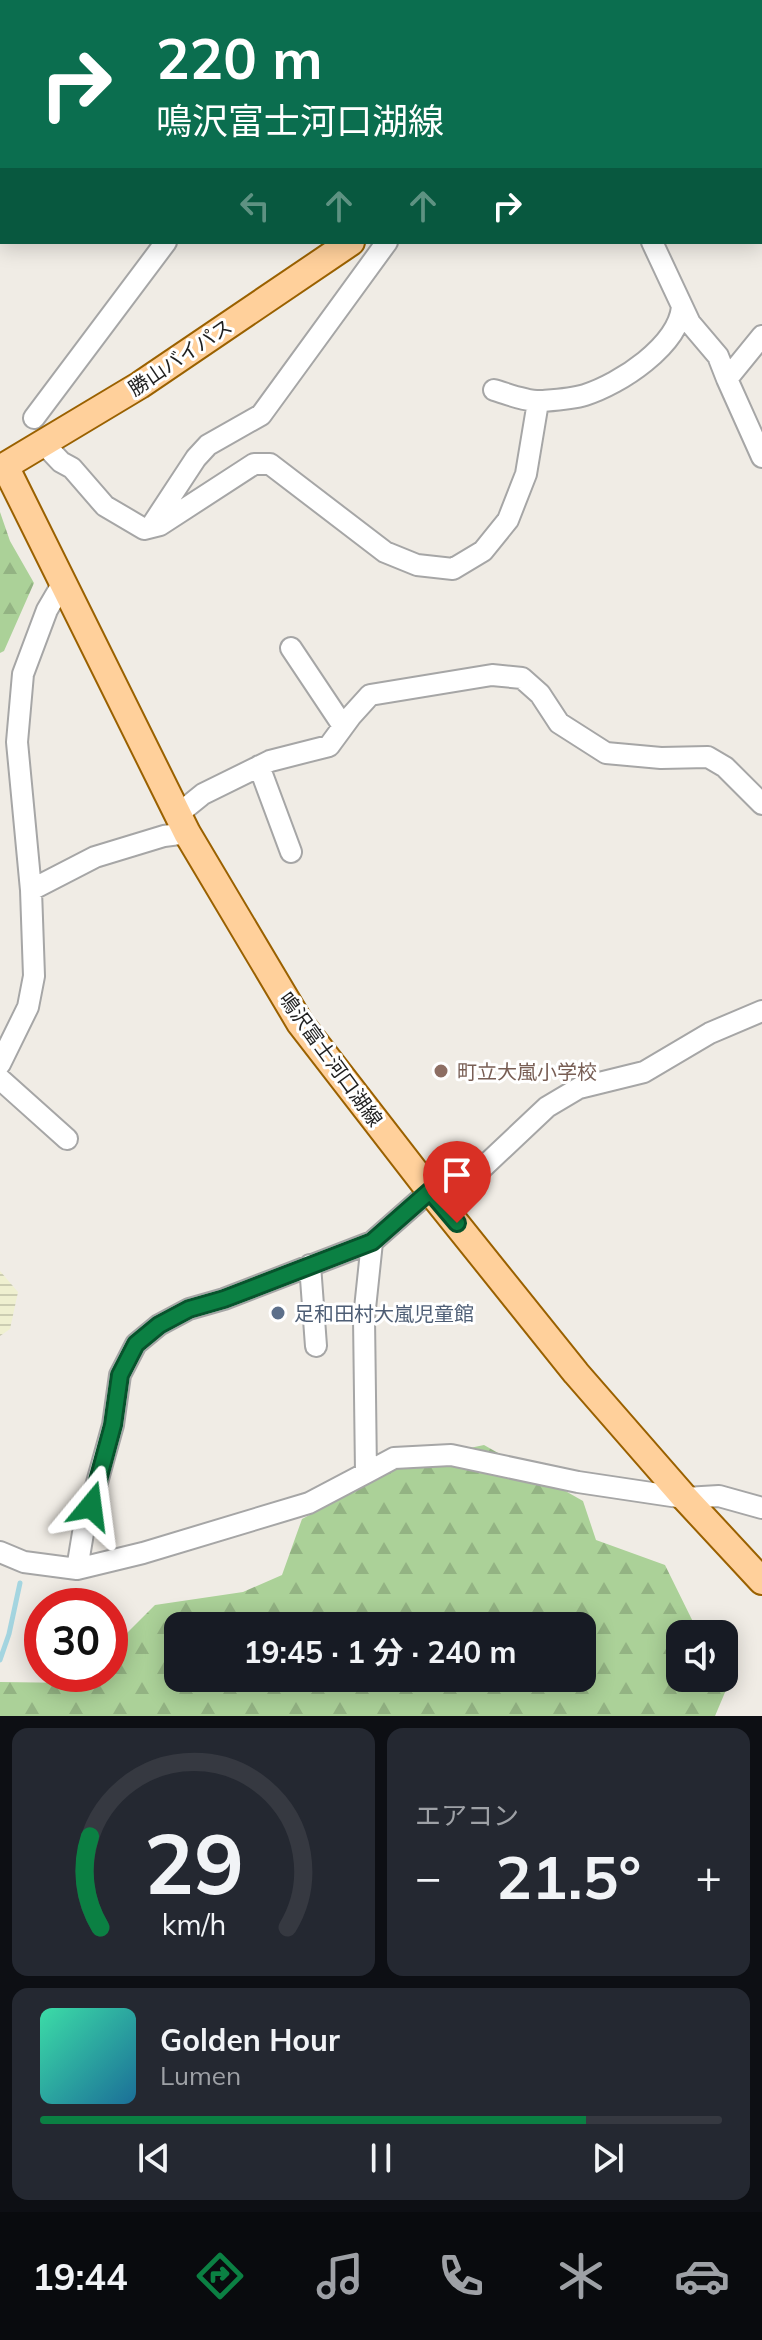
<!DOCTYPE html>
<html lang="ja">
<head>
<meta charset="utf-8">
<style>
	:root { --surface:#171b24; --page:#242831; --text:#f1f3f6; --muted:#9ea1a6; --line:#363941; --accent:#0b8043 }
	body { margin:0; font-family:Mulish,"Noto Sans JP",sans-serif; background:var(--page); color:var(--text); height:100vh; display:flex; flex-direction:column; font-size:30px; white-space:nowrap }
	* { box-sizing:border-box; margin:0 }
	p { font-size:26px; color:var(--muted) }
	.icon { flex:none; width:44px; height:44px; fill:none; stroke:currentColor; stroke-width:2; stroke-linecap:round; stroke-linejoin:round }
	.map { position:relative; height:1716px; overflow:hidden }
	.drawer { display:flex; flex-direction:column; gap:12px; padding:12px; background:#0d0f14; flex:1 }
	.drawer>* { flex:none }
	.banner { position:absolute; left:0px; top:0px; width:762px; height:244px; box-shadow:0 4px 20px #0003; background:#0b6e4f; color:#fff; overflow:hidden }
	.fabs { position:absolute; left:666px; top:1620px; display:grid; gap:16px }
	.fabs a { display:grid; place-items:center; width:72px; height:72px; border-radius:16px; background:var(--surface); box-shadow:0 4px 20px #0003; font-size:40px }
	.speed { position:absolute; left:24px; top:1588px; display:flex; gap:16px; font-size:40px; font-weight:700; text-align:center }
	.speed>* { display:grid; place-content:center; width:104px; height:104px; border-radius:50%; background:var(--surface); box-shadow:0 4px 20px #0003; line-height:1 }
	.speed .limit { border:12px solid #d22; background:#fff; color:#111 }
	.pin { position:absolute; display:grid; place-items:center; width:68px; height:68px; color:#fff; margin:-82px -34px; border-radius:50% 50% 50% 0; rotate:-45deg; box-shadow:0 0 8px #0007 }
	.pin .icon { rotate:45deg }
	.me { position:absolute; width:88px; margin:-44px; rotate:16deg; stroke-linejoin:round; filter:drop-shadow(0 0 6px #0008) }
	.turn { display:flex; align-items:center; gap:28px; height:168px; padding:0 24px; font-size:36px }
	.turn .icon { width:104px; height:104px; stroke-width:2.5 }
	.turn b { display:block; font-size:56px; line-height:68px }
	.lanes { display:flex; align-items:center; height:76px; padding:0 24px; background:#0003; justify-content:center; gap:40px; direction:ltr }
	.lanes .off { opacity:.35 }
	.big { font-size:60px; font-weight:700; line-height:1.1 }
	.drawer .card { flex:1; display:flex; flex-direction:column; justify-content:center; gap:12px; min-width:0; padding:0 28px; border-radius:16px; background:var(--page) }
	.drawer .dial { align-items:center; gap:0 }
	.dial svg { height:208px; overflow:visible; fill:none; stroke:var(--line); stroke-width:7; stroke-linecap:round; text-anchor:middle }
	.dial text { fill:var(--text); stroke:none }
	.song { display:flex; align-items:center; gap:24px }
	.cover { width:96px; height:96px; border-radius:12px; background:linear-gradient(135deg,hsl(160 70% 55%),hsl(200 70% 35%)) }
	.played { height:8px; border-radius:4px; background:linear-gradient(90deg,var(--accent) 80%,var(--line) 80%) }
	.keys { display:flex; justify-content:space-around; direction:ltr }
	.heat { display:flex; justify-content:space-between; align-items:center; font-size:44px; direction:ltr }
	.drawer .tiles { flex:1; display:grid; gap:12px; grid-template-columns:1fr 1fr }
	.card:last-child { grid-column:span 2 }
	.trip { position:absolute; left:164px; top:1612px; width:432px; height:80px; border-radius:16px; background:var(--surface); box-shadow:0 4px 20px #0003; font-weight:700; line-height:80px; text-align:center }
	.tabs { display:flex; height:128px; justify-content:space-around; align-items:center; background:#090b0e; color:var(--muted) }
	.tabs .icon { width:56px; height:56px }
	.tabs .selected { color:var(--accent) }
	.tabs b { font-size:36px; color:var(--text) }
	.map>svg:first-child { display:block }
	.farmland { fill:url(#farmland-rules) }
	.forest { fill:url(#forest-firs); fill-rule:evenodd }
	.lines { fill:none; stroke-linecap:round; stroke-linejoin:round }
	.stream { stroke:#a4d5e0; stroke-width:5 }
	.minor-casing { stroke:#a6a6a6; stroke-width:24 }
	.major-casing { stroke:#9a6100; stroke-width:30 }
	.minor { stroke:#fff; stroke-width:20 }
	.major { stroke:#ffd09b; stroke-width:26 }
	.route-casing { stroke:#07532c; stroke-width:20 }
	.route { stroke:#0b8043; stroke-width:14 }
	.education-dot { fill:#8d6e63; stroke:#fff; stroke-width:3 }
	.service-dot { fill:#5c6f8a; stroke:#fff; stroke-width:3 }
	.labels { text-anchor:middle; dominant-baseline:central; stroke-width:6; stroke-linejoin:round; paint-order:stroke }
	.street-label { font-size:20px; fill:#1f1f1f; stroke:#fff }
	.education-label { font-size:20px; fill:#785e54; stroke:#fff; text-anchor:start }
	.service-label { font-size:20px; fill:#4e5e75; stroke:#fff; text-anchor:start }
</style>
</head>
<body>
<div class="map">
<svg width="762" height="1716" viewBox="0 0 762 1716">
	<defs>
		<pattern id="farmland-rules" width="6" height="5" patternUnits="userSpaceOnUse" patternTransform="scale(2)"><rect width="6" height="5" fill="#eff0d0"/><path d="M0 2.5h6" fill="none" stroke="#cccdb2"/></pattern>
		<pattern id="forest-firs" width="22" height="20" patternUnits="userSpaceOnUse" patternTransform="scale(2)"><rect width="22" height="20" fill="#abd198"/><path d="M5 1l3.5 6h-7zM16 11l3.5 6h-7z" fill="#93b383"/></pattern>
	</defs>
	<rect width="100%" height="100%" fill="#f0ece5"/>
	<path class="farmland" d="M 0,1271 L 18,1292 L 10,1329 L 0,1336 Z"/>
	<path class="forest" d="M 0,512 L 10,541 L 34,583 L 4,651 L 0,653 Z
		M 484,1445 L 583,1501 L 596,1540 L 665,1565 L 699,1634 L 680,1634 L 680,1678 L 720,1678 L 726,1690 L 715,1716 L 0,1716 L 0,1682 L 78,1683 L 87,1674 L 110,1674 L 110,1650 L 155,1605 L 243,1592 L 282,1575 L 302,1519 L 413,1460 ZM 178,1626 L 582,1626 L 582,1678 L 178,1678 Z"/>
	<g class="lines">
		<path class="stream" d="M 0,1660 L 9,1634 L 20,1583"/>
		<defs>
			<path id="minor" d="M 121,0 L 123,2
				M 552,0 L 554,2
				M 732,0 L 734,2
				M 348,2 L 350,0
				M 690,2 L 692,0
				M 760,22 L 762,24
				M 0,168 L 2,166
				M 652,242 L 690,323 L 718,356 L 727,379
				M 762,336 L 727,379 L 762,457
				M 494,390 C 508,394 527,402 542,401 C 555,400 572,399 585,395 C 620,384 678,346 682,307
				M 34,418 L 166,242
				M 43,443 L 61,462 L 72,468 L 105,506 L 144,529 L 160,525 L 254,464 L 270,464 L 385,552 L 417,565 L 453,569 L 483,551 L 508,520 L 526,474 L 538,402
				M 152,525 L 196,458 L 208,445 L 261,415 L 387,242
				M 291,648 L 343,726
				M 259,766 L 291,852
				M 177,815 L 203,794 L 270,761 L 329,746 L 351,716 L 370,695 L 492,675 L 522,678 L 540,694 L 559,723 L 606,753 L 661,758 L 708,757 L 725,767 L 762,804
				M 31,890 L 95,857 L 164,836 L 187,833
				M 0,1064 L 28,1007 L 34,976 L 31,890 L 17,742 L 23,674 L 47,610 L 64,581
				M 0,1079 L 67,1139
				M 443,1205 L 547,1107 L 579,1088 L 644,1072 L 710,1033 L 762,1011
				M 310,1265 L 316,1346
				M 366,1473 L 394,1458 L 451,1455 L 578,1482 L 685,1498 L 719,1496 L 762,1508
				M 0,1552 L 24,1562 L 77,1569 L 143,1553 L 309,1503 L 366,1473 L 364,1318 L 372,1242 L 430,1191
				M 77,1569 L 83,1533 L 113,1425 L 120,1375 L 136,1344 L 159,1325 L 189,1309 L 224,1299 L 372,1242"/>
			<path id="major" d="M 654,2 L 656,0
				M 351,242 L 140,385 L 5,466 L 187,833 L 300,1023 L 430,1191 L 576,1373 L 685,1498 L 762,1581"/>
		</defs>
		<use href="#minor" class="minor-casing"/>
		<use href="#major" class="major-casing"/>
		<use href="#minor" class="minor"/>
		<use href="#major" class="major"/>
	</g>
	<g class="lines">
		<defs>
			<path id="route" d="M 91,1506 L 113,1425 L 120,1375 L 136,1344 L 159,1325 L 189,1309 L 224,1299 L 372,1242 L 430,1191 L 457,1223"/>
		</defs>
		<use href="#route" class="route-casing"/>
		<use href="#route" class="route"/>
	</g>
	<circle class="education-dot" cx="441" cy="1071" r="8"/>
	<circle class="service-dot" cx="278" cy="1313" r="8"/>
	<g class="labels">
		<g class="street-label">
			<text transform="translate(180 357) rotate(-34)">勝山バイパス</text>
			<text transform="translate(331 1059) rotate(54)">鳴沢富士河口湖線</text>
		</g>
		<g class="education-label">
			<text x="457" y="1071">町立大嵐小学校</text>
		</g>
		<g class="service-label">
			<text x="294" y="1313">足和田村大嵐児童館</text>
		</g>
	</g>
</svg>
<div class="fabs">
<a><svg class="icon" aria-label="sound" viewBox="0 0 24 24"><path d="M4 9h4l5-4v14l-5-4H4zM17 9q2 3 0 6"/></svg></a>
</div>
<div class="speed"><div class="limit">30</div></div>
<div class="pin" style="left:457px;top:1223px;background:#d93025"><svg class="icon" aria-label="arrive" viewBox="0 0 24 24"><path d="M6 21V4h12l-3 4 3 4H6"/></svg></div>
<svg class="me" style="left:91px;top:1506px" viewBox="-20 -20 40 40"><path d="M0-17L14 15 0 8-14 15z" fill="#0b8043" stroke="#fff" stroke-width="4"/></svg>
<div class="trip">19:45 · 1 分 · 240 m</div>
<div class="banner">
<div class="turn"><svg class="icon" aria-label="right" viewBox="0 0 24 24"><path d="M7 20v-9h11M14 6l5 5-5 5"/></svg><div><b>220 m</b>鳴沢富士河口湖線</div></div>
<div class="lanes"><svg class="icon off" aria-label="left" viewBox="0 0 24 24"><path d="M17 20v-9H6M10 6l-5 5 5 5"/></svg><svg class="icon off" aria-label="ahead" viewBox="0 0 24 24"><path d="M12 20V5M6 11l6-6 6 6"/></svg><svg class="icon off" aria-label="ahead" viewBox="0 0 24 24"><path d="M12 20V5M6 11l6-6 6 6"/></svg><svg class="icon" aria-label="right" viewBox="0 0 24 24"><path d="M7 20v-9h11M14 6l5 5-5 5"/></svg></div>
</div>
</div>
<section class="drawer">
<div class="tiles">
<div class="card dial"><svg viewBox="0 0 100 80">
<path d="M14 69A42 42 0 1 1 86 69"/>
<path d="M14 69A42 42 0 0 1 10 34" stroke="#0b8043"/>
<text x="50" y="56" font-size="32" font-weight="700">29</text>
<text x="50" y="72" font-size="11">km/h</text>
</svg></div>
<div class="card"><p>エアコン</p>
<div class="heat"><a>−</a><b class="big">21.5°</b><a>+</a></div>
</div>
<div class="card">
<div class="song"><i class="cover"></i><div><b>Golden Hour</b><p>Lumen</p></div></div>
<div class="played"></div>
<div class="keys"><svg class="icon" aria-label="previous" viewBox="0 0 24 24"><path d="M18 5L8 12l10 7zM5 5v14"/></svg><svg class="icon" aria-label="pause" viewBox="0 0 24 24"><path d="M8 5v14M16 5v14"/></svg><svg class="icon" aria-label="next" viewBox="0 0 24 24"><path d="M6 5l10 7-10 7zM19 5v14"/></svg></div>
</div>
</div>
</section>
<nav class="tabs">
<b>19:44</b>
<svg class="icon selected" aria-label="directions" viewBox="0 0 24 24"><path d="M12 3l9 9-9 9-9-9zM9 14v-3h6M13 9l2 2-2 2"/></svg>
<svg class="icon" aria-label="music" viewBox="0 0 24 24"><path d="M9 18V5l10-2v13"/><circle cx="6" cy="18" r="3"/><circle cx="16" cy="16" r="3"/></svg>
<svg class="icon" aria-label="phone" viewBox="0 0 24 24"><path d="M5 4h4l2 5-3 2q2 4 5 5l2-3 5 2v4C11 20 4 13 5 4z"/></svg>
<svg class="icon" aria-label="climate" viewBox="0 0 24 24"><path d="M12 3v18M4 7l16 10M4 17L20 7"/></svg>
<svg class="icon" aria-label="car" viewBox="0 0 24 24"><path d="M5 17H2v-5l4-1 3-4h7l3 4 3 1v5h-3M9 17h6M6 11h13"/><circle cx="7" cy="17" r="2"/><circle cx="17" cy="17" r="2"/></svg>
</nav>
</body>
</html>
